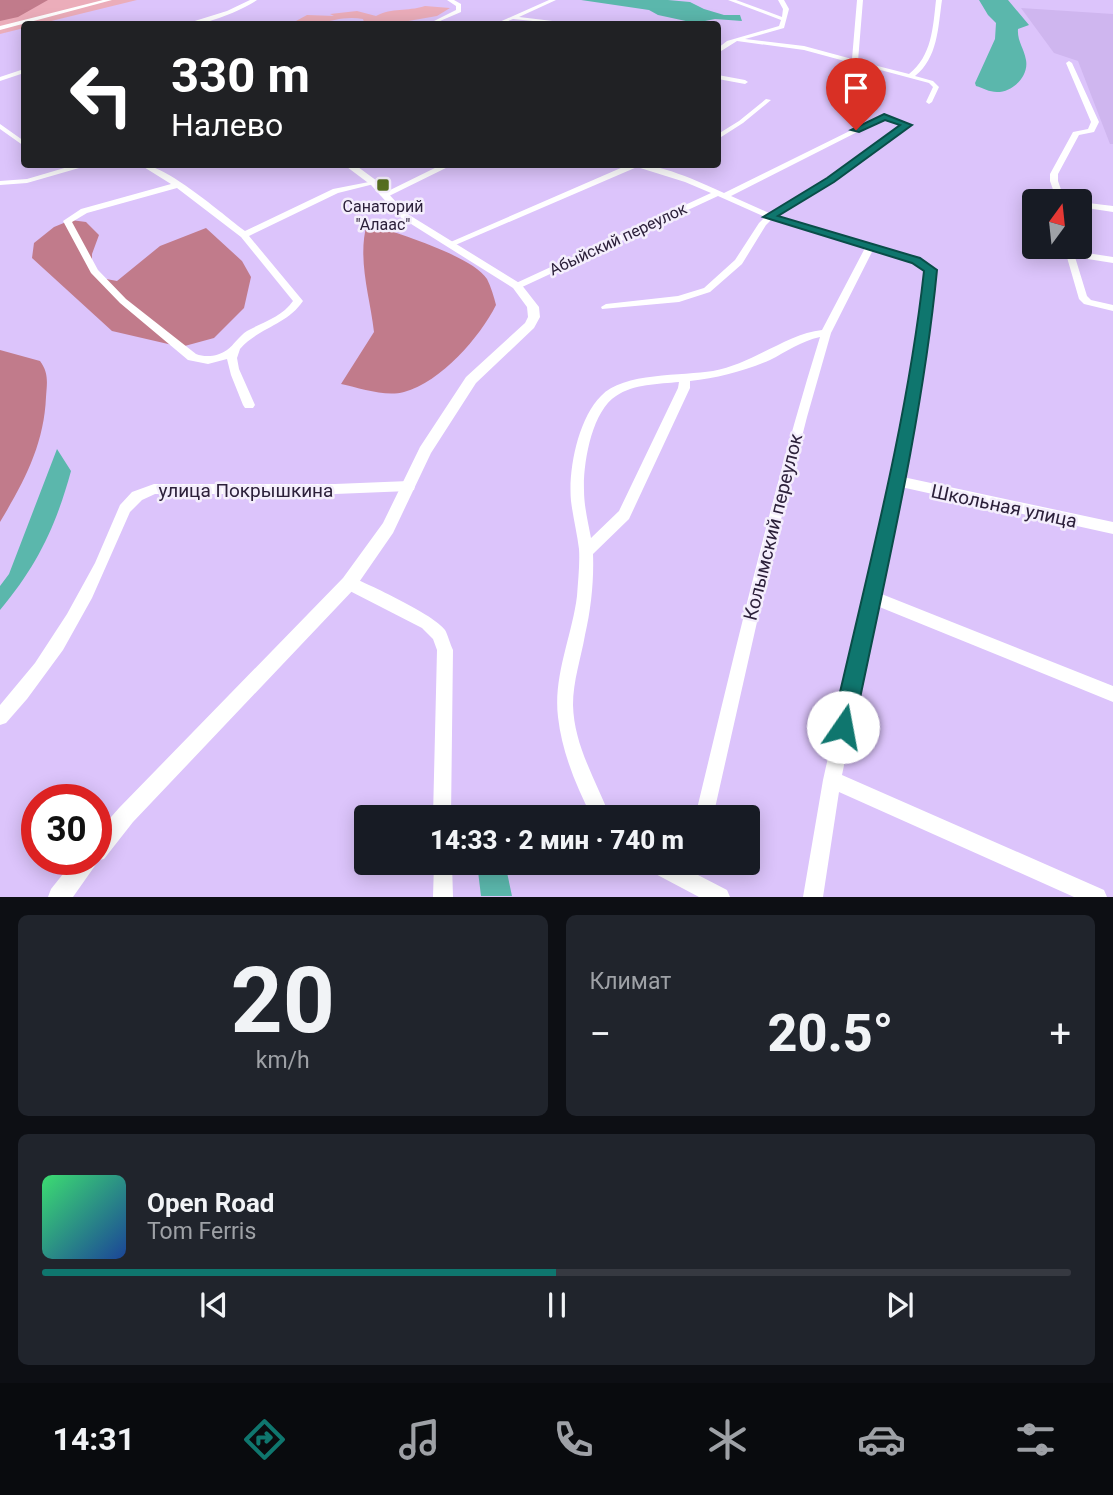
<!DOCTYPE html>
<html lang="ru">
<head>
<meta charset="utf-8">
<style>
	:root { --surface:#171b24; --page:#20242c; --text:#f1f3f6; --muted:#9ea1a6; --line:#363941; --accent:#0f766e }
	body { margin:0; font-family:Roboto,sans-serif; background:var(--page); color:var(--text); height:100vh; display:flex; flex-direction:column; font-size:26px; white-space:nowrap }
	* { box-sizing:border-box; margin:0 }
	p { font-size:23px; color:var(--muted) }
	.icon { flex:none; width:38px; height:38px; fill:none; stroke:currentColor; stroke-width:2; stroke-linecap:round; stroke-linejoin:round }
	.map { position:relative; height:897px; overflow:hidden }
	.drawer { display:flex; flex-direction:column; gap:18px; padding:18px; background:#0d0f14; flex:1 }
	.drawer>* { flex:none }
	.top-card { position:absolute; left:21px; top:21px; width:700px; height:147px; border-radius:7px; box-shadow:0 4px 18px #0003; background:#202124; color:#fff; overflow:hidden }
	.needle { width:46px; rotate:15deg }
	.fabs { position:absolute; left:1022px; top:189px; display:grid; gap:14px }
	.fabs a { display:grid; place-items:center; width:70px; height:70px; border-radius:7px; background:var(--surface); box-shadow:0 4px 18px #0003; font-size:35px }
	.speed { position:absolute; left:21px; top:784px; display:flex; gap:14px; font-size:35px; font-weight:700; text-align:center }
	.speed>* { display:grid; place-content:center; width:91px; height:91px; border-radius:50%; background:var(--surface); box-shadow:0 4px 18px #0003; line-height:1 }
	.speed .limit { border:10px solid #d22; background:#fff; color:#111 }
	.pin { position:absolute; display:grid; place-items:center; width:60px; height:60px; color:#fff; margin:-72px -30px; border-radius:50% 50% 50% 0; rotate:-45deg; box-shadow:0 0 7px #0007 }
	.pin .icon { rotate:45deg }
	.me { position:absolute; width:77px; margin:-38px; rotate:12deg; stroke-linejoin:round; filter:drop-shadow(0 0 5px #0008) }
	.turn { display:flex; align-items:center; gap:24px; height:147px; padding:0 35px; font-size:32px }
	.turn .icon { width:91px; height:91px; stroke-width:2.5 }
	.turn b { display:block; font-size:49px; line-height:60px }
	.big { font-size:52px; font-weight:800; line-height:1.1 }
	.drawer .card { flex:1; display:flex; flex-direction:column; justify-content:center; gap:10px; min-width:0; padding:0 24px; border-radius:10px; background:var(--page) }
	.drawer .dial { align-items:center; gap:0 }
	.dial b { font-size:91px; line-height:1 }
	.song { display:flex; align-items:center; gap:21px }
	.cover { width:84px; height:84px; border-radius:10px; background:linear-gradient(135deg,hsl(140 70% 55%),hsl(220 70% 35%)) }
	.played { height:7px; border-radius:4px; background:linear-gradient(90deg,var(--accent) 50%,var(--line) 50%) }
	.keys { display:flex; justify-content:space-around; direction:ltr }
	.heat { display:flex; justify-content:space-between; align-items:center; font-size:38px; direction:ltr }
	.drawer .tiles { flex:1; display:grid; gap:18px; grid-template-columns:1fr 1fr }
	.card:last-child { grid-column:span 2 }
	.trip { position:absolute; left:354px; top:805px; width:406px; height:70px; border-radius:7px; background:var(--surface); box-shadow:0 4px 18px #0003; font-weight:800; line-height:70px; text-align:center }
	.tabs { display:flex; height:112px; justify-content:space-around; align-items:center; background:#090b0e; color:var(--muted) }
	.tabs .icon { width:49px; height:49px }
	.tabs .active { color:var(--accent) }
	.tabs b { font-size:32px; color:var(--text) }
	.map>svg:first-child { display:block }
	.built { fill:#cfb6ef }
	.green { fill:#ebadba }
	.forest { fill:#c17b8b }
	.water { fill:#5bb7ac }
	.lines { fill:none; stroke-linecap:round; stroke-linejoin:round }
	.minor { fill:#fff; fill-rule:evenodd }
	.tertiary { fill:#fff; fill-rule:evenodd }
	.route { fill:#0f766e; stroke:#0a4d48; stroke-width:2 }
	.poi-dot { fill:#566f20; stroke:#f4eefc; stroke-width:2.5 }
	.labels { text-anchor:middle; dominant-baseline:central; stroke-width:5; stroke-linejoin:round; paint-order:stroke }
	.far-poi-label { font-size:16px; fill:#2c203a; stroke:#f4eefc }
	.far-street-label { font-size:16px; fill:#2c203a; stroke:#f4eefc }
	.street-label { font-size:19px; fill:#2c203a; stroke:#f4eefc }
</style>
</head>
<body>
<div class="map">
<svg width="1113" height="897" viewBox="0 0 1113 897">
	<rect width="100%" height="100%" fill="#dcc4fb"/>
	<path class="built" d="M 1021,8 L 1113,14 L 1113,144 L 1110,144 L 1078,61 L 1054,53 Z"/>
	<path class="green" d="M 0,0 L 137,0 L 39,24 L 24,24 L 24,28 L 0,34 Z
		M 425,6 L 450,8 L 437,16 L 391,24 L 384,24 L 387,23 L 381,21 L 364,22 L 363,19 C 347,16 333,20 318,24 L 326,24 L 299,24 L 296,21 L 307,15 L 334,16 L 330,14 L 357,11 L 376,16 C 393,7 406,12 425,6 Z"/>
	<path class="forest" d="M 0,0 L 48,0 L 18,17 L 0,21 Z
		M 71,220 L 86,222 L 99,235 L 92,254 L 92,270 L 101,278 L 117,281 L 160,246 L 206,228 L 242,261 L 251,277 L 244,308 L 214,338 L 181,347 L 112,331 L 32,258 L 34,243 L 54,227 Z
		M 367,223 C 395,233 471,255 487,279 C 491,287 494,297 496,305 C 480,337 441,382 404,392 C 385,397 360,388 341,384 L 374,332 C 370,296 357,260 367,223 Z
		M 0,350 L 40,361 C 49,373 47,383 46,397 C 44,445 24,482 0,522 Z"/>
	<path class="water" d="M 581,0 L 668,0 L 690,2 L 704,9 L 724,15 L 740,15 L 742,21 L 715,19 L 695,23 L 658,15 L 649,10 Z
		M 979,0 L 1008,0 L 1029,25 L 1018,29 C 1017,41 1024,48 1026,60 C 1029,76 1013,92 997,92 C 989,92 983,88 976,86 L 975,83 L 995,39 L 996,23 L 988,15 Z
		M 57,449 L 71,471 C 56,526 37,566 0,610 L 0,586 L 9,574 Z
		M 477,863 L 505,863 L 512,896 L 481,896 Z"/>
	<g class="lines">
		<path class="minor" d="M 103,0 L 112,0 L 0,30 L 0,26 Z
			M 250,0 L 257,0 C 240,11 205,26 185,24 L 227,11 Z
			M 447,0 L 454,0 L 461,4 L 461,12 L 433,24 L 428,24 L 456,10 L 456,6 Z
			M 549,0 L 556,0 L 519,17 L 561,22 L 563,24 L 513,19 L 501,24 L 495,24 Z
			M 728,0 L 736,0 L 782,17 L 783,9 L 778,0 L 784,0 L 789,9 L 784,28 L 745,39 L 804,46 L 852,59 L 857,0 L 863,0 L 858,61 L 909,74 C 932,56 933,27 936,0 L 942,0 C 938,27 938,58 915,76 L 933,81 L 939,87 L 932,102 L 929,104 L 926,102 L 933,87 L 929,83 L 858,64 L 836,85 L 832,85 L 832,83 L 852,63 L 804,50 L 737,41 L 718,53 L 718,48 L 727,41 L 779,26 L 781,20 Z
			M 1069,61 L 1072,63 L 1099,122 L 1094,132 L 1079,135 L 1058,174 L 1058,181 L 1065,201 L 1057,201 L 1050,181 L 1050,174 L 1073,132 L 1088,129 L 1091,122 L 1066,63 Z
			M 24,69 L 24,73 L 0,81 L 0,77 Z
			M 718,75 L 745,80 L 748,82 L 745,84 L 718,79 Z
			M 766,99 L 771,100 L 743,123 L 718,139 L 718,134 L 739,121 Z
			M 890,116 L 911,125 L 833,182 L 776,216 L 919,258 L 935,270 L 931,313 L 903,477 L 1113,522 L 1113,534 L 901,487 L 879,593 L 1113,686 L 1113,702 L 877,606 L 842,775 L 1104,890 L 1107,897 L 1074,897 L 839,792 L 823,897 L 803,897 L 823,780 L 890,481 L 921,313 L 925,271 L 913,262 L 873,250 L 831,333 L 807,417 L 773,551 L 713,817 L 695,817 C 734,656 771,495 820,337 C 801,341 786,352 770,360 C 744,371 718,378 690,381 L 690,388 L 629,519 L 593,554 C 594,581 591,609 585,635 C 581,658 573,681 573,705 C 574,746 596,780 610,817 L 592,817 C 576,786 562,752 558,717 C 553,676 572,636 577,596 C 578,581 580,564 579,549 C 577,533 573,517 571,501 C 568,470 578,419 601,396 C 623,372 683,376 713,371 C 753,364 786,334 822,330 L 865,248 L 771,220 L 766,225 L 742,264 L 710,292 L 679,302 L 602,309 L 601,307 L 606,304 L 678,296 L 704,288 L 735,260 L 759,223 L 765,217 L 718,196 L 520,288 L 514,288 L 514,284 L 711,193 L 685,182 L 637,167 L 453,246 L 447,246 L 446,244 L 630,164 C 662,164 695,180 724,193 L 878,117 ZM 881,120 L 889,120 L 902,125 L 827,178 L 769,213 L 731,196 ZM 679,382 L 678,388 L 619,511 L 591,538 C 588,522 584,506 584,490 C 583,463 592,411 616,396 C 633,384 659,384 679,382 Z
			M 0,124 L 24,141 L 24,146 L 0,129 Z
			M 78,164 L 93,164 L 27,183 L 0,185 L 0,181 L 27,179 Z
			M 139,164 C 166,164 222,214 245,231 L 333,189 L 374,181 L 378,183 L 338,193 L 249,236 L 303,301 C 287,325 258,328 240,349 L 237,358 L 239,369 L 255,405 L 253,408 L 245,408 L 243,405 L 231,375 L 227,359 L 208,364 L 188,360 L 120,303 L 91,273 L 63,221 L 81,209 L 171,184 ZM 177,188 L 241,237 L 293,301 C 282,317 263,322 247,331 C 239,336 234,345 227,350 C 219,356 206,358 196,354 L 126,299 L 98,270 L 72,222 L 87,213 Z
			M 443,164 L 454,164 L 387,197 L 380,195 Z
			M 1080,202 L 1113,206 L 1113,212 L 1080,207 Z
			M 1064,247 L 1072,247 L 1074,251 L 1113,257 L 1113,263 L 1075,257 L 1087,296 L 1091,300 L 1113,305 L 1113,311 L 1084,304 L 1079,299 Z
			M 409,481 L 414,482 L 415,486 L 414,490 L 409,491 L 335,494 L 155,494 L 142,500 L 130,512 L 92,598 L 63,650 L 27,699 L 6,723 L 0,725 L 0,705 L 35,663 L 67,614 L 95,563 L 120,505 L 132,492 L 154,484 L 335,484 Z
			M 349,576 C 368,584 435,615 445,630 C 448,635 450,644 453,650 L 451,817 L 433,817 L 437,650 L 433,639 L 422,628 L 344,588 L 342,583 L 344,578 Z
			M 434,863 L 452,863 L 453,897 L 433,897 Z
			M 646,863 L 674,863 L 681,867 L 683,863 L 701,863 L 698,875 L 727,890 L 730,897 L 699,897 L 648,870 Z"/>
		<path class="tertiary" d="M 343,164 L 354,164 L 377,181 L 406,213 L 521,284 L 539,307 L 540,317 L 534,328 L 476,383 L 431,453 L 393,533 L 355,588 L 133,822 L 104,859 L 99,860 L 73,897 L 48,897 L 51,889 L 75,859 L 96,859 L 96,834 L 119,808 L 343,578 L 383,523 L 420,447 L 466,377 L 525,323 L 528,317 L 527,307 L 513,288 L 400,217 L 371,185 Z"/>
	</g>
	<path class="route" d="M 884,114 L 912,125 L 834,182 L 778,216 L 920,258 L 937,270 C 922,424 885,576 854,727 L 851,735 L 843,738 L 835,735 L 832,727 C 866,577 907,425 924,271 L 912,263 L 763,217 L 827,178 L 900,125 L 885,120 L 859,132 L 851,130 Z"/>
	<rect class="poi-dot" x="376" y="178" width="14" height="14" rx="3.5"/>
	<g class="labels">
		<g class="far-poi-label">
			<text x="383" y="206">Санаторий<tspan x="383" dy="18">"Алаас"</tspan></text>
		</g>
		<g class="far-street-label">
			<text transform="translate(618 239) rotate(-25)">Абыйский переулок</text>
		</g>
		<g class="street-label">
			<text x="246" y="490">улица Покрышкина</text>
			<text transform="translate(1004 506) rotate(12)">Школьная улица</text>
			<text transform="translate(773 527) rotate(-76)">Колымский переулок</text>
		</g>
	</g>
</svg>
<div class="fabs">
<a><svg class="needle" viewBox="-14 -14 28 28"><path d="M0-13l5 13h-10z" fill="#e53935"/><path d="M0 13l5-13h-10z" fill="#9ea1a6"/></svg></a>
</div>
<div class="speed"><div class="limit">30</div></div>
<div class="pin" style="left:856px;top:130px;background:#d93025"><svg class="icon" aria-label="arrive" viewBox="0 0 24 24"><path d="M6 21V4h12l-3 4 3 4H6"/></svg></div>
<svg class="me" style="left:843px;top:727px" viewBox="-20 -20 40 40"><circle r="19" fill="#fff"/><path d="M0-13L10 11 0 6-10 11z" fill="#0f766e"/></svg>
<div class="trip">14:33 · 2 мин · 740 m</div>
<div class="top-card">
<div class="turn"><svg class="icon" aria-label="left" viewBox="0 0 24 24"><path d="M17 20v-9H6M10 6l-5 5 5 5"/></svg><div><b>330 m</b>Налево</div></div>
</div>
</div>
<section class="drawer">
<div class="tiles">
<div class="card dial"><b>20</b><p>km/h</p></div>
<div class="card"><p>Климат</p>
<div class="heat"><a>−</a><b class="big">20.5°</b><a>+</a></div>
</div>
<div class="card">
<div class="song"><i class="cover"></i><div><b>Open Road</b><p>Tom Ferris</p></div></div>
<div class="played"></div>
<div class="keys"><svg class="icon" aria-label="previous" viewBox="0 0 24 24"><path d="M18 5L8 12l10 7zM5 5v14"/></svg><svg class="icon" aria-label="pause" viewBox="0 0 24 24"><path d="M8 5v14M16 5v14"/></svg><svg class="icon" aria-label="next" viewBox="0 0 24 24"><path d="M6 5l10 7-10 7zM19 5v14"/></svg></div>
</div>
</div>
</section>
<nav class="tabs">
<b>14:31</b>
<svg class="icon active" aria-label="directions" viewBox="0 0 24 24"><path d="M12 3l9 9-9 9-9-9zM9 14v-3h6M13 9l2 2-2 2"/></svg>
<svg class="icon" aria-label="music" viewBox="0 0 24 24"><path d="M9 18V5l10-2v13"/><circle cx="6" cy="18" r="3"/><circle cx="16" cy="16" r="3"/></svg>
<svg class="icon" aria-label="phone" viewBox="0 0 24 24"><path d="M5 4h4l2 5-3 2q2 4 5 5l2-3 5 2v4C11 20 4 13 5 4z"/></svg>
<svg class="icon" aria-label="climate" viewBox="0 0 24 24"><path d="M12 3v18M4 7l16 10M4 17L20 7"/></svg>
<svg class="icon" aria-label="car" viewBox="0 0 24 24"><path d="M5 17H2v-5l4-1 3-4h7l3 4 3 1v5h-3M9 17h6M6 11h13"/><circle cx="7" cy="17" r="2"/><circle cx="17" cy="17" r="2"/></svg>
<svg class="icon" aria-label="filters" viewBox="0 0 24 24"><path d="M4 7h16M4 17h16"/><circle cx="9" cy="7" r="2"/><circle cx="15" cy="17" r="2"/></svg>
</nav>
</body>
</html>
